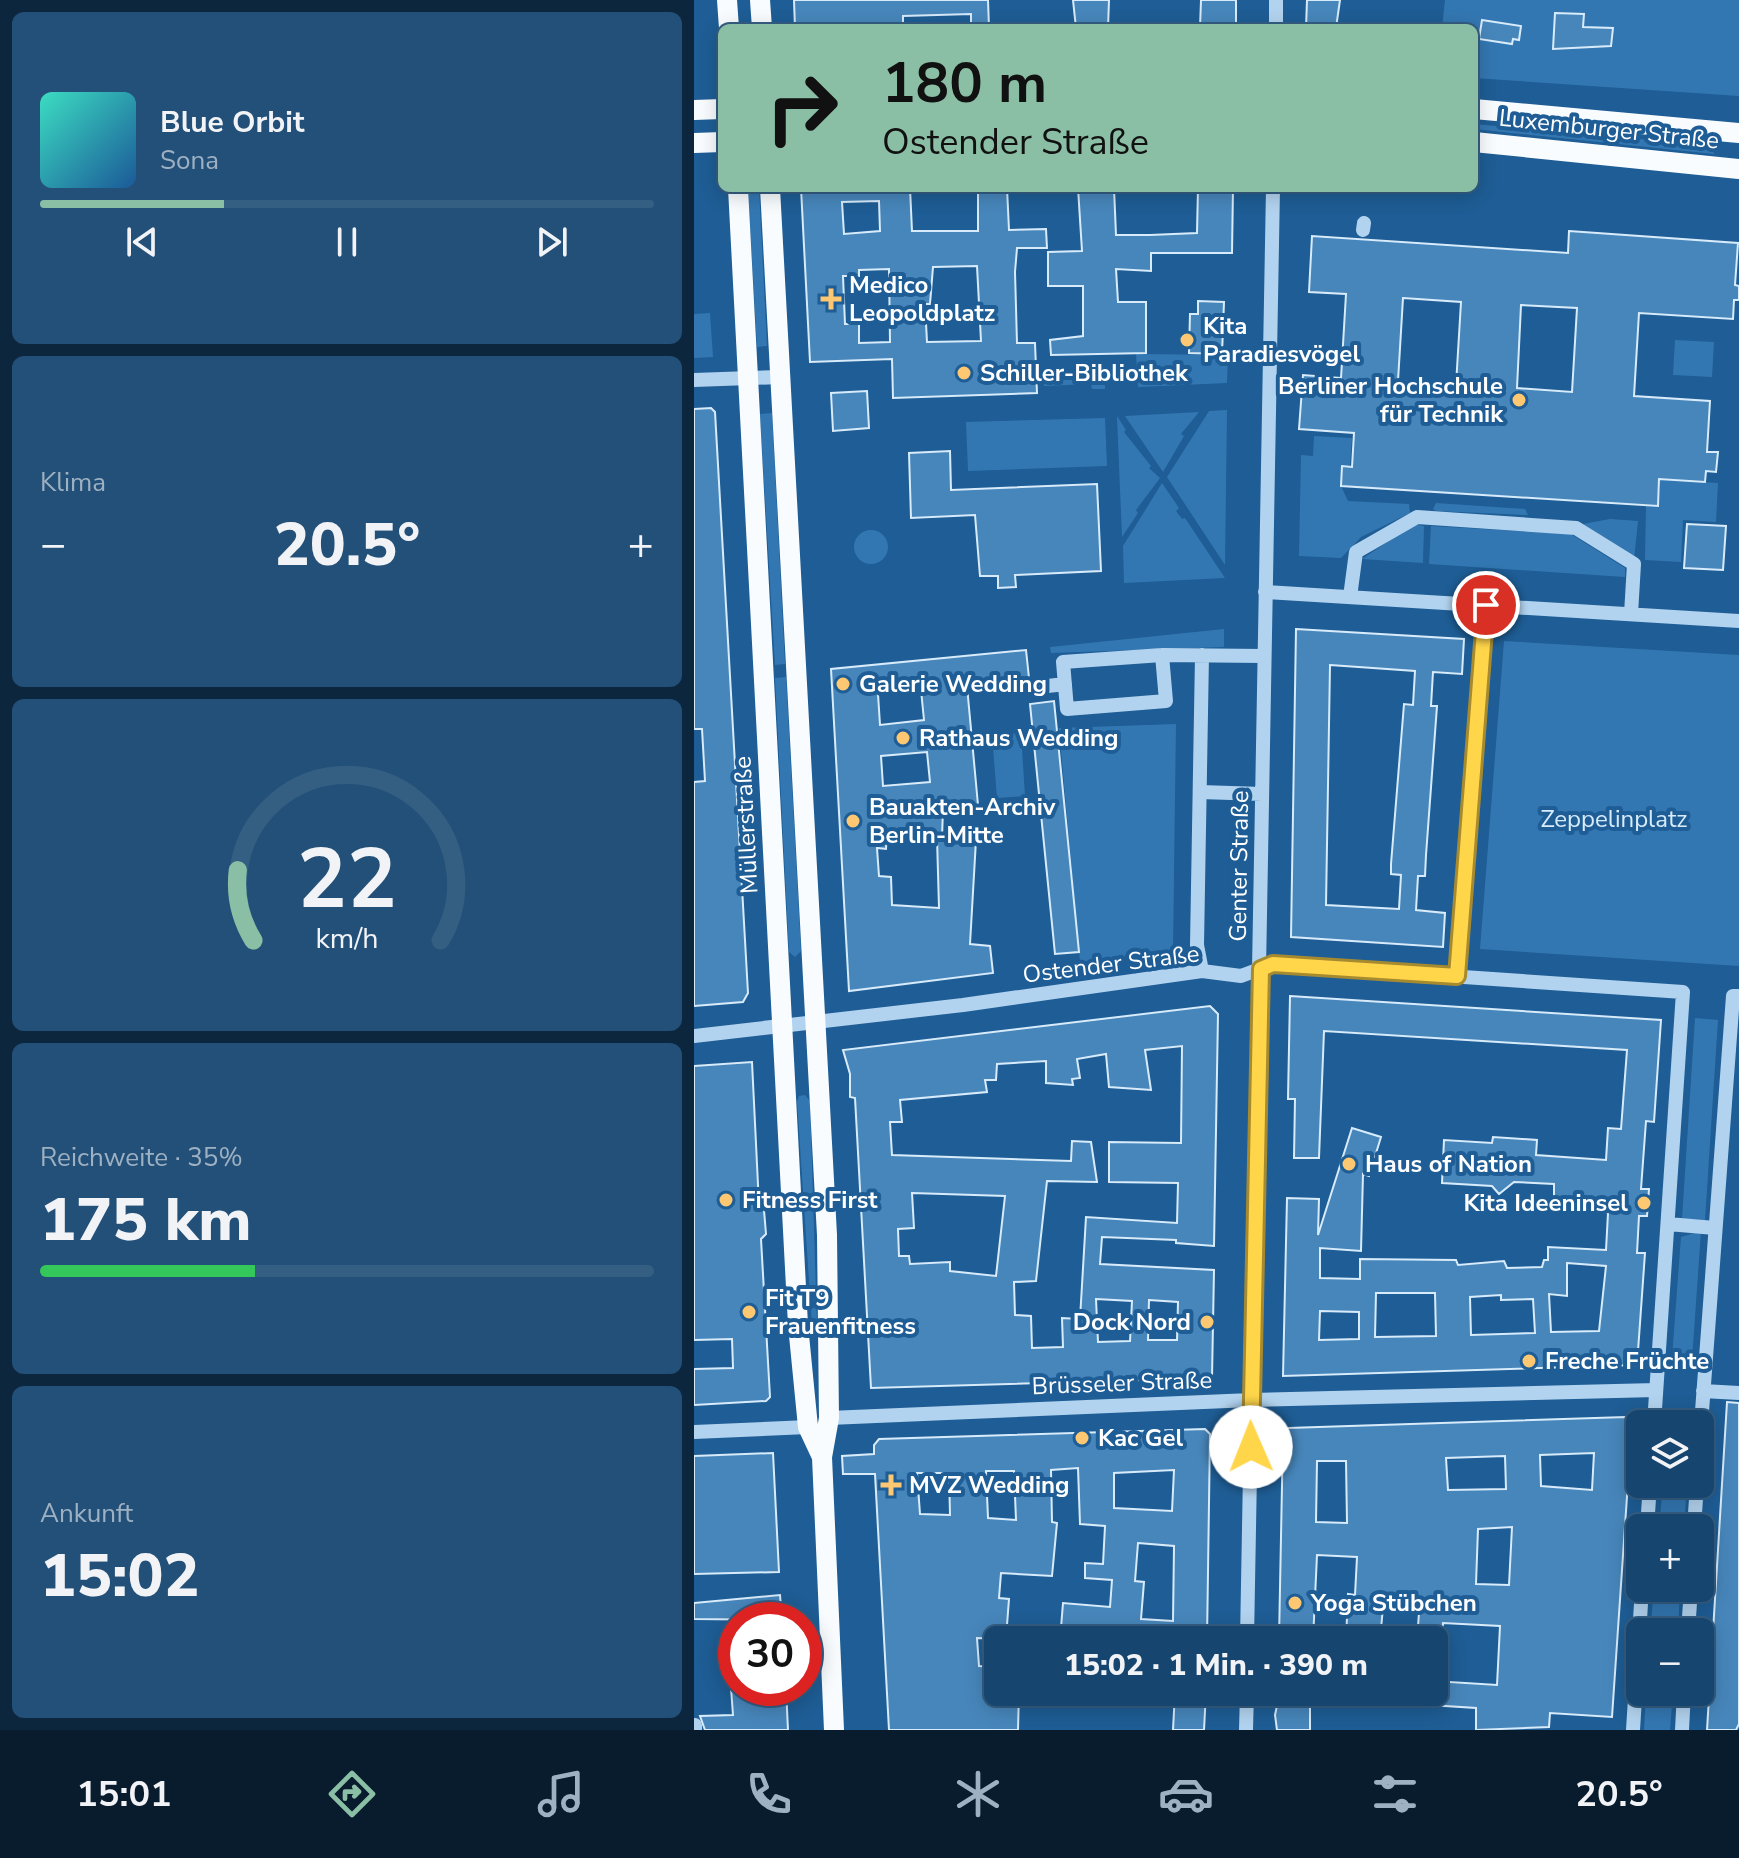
<!DOCTYPE html>
<html lang="de">
<head>
<meta charset="utf-8">
<style>
	:root { --surface:#164670; --page:#235078; --text:#f1f3f6; --muted:#9eb1c3; --line:#355e83; --accent:#8abfa5 }
	body { margin:0; font-family:"Nunito Sans",sans-serif; background:var(--page); color:var(--text); height:100vh; display:flex; flex-direction:column; font-size:30px; white-space:nowrap }
	* { box-sizing:border-box; margin:0 }
	p { font-size:26px; color:var(--muted) }
	.icon { flex:none; width:44px; height:44px; fill:none; stroke:currentColor; stroke-width:2; stroke-linecap:round; stroke-linejoin:round }
	.map { position:relative; flex:1; overflow:hidden }
	.drawer { display:flex; flex-direction:column; gap:12px; padding:12px; background:#0c263e; width:694px }
	.drawer>* { flex:none }
	.top-card { position:absolute; left:24px; top:24px; width:760px; height:168px; border-radius:12px; box-shadow:0 4px 20px #0003,0 0 0 2px var(--line); background:#8abfa5; color:#111; overflow:hidden }
	.tools { position:absolute; left:932px; top:1410px; display:grid; gap:16px }
	.tools a { display:grid; place-items:center; width:88px; height:88px; border-radius:12px; background:var(--surface); box-shadow:0 4px 20px #0003,0 0 0 2px var(--line); font-size:40px }
	.speed { position:absolute; left:24px; top:1602px; display:flex; gap:16px; font-size:40px; font-weight:700; text-align:center }
	.speed>* { display:grid; place-content:center; width:104px; height:104px; border-radius:50%; background:var(--surface); box-shadow:0 4px 20px #0003,0 0 0 2px var(--line); line-height:1 }
	.speed .limit { border:12px solid #d22; background:#fff; color:#111 }
	.pin { position:absolute; display:grid; place-items:center; width:68px; height:68px; color:#fff; margin:-34px; border:4px solid #fff; border-radius:50%; box-shadow:0 2px 8px #0007 }
	.me { position:absolute; width:88px; margin:-44px; rotate:359deg; stroke-linejoin:round; filter:drop-shadow(0 0 6px #0008) }
	.turn { display:flex; align-items:center; gap:28px; height:168px; padding:0 32px; font-size:36px }
	.turn .icon { width:104px; height:104px; stroke-width:2.5 }
	.turn b { display:block; font-size:56px; line-height:68px }
	.big { font-size:60px; font-weight:800; line-height:1.1 }
	.drawer .widget { flex:1; display:flex; flex-direction:column; justify-content:center; gap:12px; min-width:0; padding:0 28px; border-radius:12px; background:var(--page) }
	.drawer .dial { align-items:center; gap:0 }
	.dial svg { height:208px; overflow:visible; fill:none; stroke:var(--line); stroke-width:7; stroke-linecap:round; text-anchor:middle }
	.dial text { fill:var(--text); stroke:none }
	.song { display:flex; align-items:center; gap:24px }
	.cover { width:96px; height:96px; border-radius:12px; background:linear-gradient(135deg,hsl(170 70% 55%),hsl(210 70% 35%)) }
	.played { height:8px; border-radius:4px; background:linear-gradient(90deg,var(--accent) 30%,var(--line) 30%) }
	.keys { display:flex; justify-content:space-around; direction:ltr }
	.heat { display:flex; justify-content:space-between; align-items:center; font-size:44px; direction:ltr }
	.charge { height:12px; border-radius:6px; background:linear-gradient(90deg,#34c759 35%,var(--line) 0) }
	.trip { position:absolute; left:290px; top:1626px; width:464px; height:80px; border-radius:12px; background:var(--surface); box-shadow:0 4px 20px #0003,0 0 0 2px var(--line); font-weight:800; line-height:80px; text-align:center }
	.menu { display:flex; height:128px; justify-content:space-around; align-items:center; background:#091c2d; color:var(--muted) }
	.menu .icon { width:56px; height:56px }
	.menu .active { color:var(--accent) }
	.menu b { font-size:36px; color:var(--text) }
	main { display:flex; flex:1; min-height:0 }
	.map>svg:first-child { display:block }
	.green { fill:#3377b2 }
	.building { fill:#4786bb; stroke:#d8ebfa; stroke-width:2; fill-rule:evenodd }
	.lines { fill:none; stroke-linecap:round; stroke-linejoin:round }
	.minor { stroke:#b2d3ef; stroke-width:14 }
	.major { stroke:#f9fcff; stroke-width:20 }
	.route-casing { stroke:#a68a30; stroke-width:20 }
	.route { stroke:#ffd54a; stroke-width:14 }
	.poi-dot { fill:#fdc871; stroke:#1e5d95; stroke-width:3 }
	.labels { text-anchor:middle; dominant-baseline:central; stroke-width:8; stroke-linejoin:round; paint-order:stroke }
	.street-label { font-size:24px; fill:#fff; stroke:#1e5d95 }
	.poi-label { font-size:24px; font-weight:bold; fill:#fff; stroke:#1e5d95; text-anchor:start }
	.park-label { font-size:24px; fill:#d8ebfa; stroke:#1e5d95 }
</style>
</head>
<body>
<main>
<section class="drawer">
<div class="widget">
<div class="song"><i class="cover"></i><div><b>Blue Orbit</b><p>Sona</p></div></div>
<div class="played"></div>
<div class="keys"><svg class="icon" aria-label="previous" viewBox="0 0 24 24"><path d="M18 5L8 12l10 7zM5 5v14"/></svg><svg class="icon" aria-label="pause" viewBox="0 0 24 24"><path d="M8 5v14M16 5v14"/></svg><svg class="icon" aria-label="next" viewBox="0 0 24 24"><path d="M6 5l10 7-10 7zM19 5v14"/></svg></div>
</div>
<div class="widget"><p>Klima</p>
<div class="heat"><a>−</a><b class="big">20.5°</b><a>+</a></div>
</div>
<div class="widget dial"><svg viewBox="0 0 100 80">
<path d="M14 69A42 42 0 1 1 86 69"/>
<path d="M14 69A42 42 0 0 1 8 42" stroke="#8abfa5"/>
<text x="50" y="56" font-size="32" font-weight="700">22</text>
<text x="50" y="72" font-size="11">km/h</text>
</svg></div>
<div class="widget"><p>Reichweite · 35%</p><b class="big">175 km</b><div class="charge"></div></div>
<div class="widget"><p>Ankunft</p><b class="big">15:02</b></div>
</section>
<div class="map">
<svg width="1045" height="1730" viewBox="0 0 1045 1730">
	<rect width="100%" height="100%" fill="#1e5d95"/>
	<path class="green" d="M 751,0 L 1045,0 L 1045,96 L 780,78 L 780,28 L 748,28 Z
		M 780,124 L 1021,146 L 1020,154 L 780,129 Z
		M 54,188 L 65,188 L 73,346 L 63,347 Z
		M 16,313 L 19,357 L 0,358 L 0,314 Z
		M 981,340 L 1020,342 L 1018,377 L 979,375 Z
		M 442,354 L 534,355 L 533,383 L 444,387 Z
		M 410,370 L 411,389 L 398,389 L 397,384 L 350,386 L 350,373 Z
		M 533,410 L 531,565 L 473,477 L 515,411 Z
		M 505,412 L 487,434 L 490,436 L 469,472 L 431,416 Z
		M 78,413 L 91,664 L 81,665 L 66,414 Z
		M 423,416 L 432,430 L 430,432 L 457,466 L 455,468 L 466,478 L 442,510 L 444,513 L 428,537 Z
		M 411,418 L 413,466 L 274,471 L 272,422 Z
		M 620,436 L 658,438 L 656,466 L 648,467 L 647,486 L 654,501 L 715,504 L 716,513 L 667,537 L 647,558 L 605,556 L 607,455 L 619,456 Z
		M 954,478 L 1024,483 L 1022,522 L 989,520 L 987,562 L 951,560 L 952,506 L 964,507 L 966,486 L 954,485 Z
		M 468,483 L 485,508 L 482,511 L 488,519 L 491,518 L 531,578 L 430,583 L 429,546 Z
		M 742,503 L 831,509 L 834,515 L 742,511 L 739,509 Z
		M 916,519 L 944,521 L 940,560 L 889,524 Z
		M 720,524 L 730,526 L 729,563 L 668,559 Z
		M 737,526 L 877,534 L 931,568 L 931,577 L 735,564 Z
		M160 547a17 17 0 1 1 34 0a17 17 0 1 1-34 0Z
		M 530,629 L 530,647 L 357,653 L 356,647 Z
		M 810,641 L 1045,655 L 1045,966 L 786,949 Z
		M 92,677 L 107,951 L 101,957 L 95,952 L 81,678 Z
		M 482,724 L 479,951 L 386,962 L 365,728 Z
		M 327,733 L 331,796 L 303,798 L 298,735 Z
		M 1001,1018 L 1024,1020 L 1011,1220 L 988,1219 Z
		M 111,1095 L 116,1101 L 123,1324 L 118,1326 L 103,1101 L 105,1096 Z
		M 1007,1231 L 998,1360 L 978,1358 L 987,1237 Z
		M 969,1484 L 993,1484 L 990,1528 L 965,1528 Z
		M 960,1588 L 986,1588 L 984,1632 L 956,1632 Z
		M 952,1692 L 979,1692 L 976,1730 L 950,1730 Z"/>
	<path class="building" d="M 100,0 L 294,0 L 295,28 L 277,28 L 277,14 L 209,16 L 209,27 L 206,28 L 101,28 Z
		M 379,0 L 415,0 L 414,28 L 382,28 Z
		M 507,0 L 542,0 L 542,28 L 506,28 Z
		M 613,0 L 646,0 L 642,28 L 612,28 Z
		M 861,13 L 890,14 L 889,27 L 919,28 L 917,46 L 859,49 Z
		M 788,20 L 827,26 L 825,40 L 819,39 L 818,44 L 785,39 Z
		M 107,188 L 216,188 L 218,231 L 284,231 L 284,188 L 313,188 L 315,230 L 352,229 L 353,248 L 323,248 L 321,272 L 323,343 L 341,343 L 343,393 L 199,398 L 198,359 L 116,362 ZM 185,201 L 186,231 L 150,234 L 148,202 ZM 283,266 L 287,341 L 233,342 L 231,304 L 236,304 L 239,267 ZM 195,269 L 196,342 L 165,343 L 165,324 L 151,324 L 149,276 L 165,276 L 165,270 Z
		M 384,188 L 420,188 L 422,235 L 456,235 L 503,233 L 504,188 L 539,188 L 538,253 L 457,253 L 457,271 L 422,269 L 424,302 L 452,302 L 452,353 L 357,355 L 356,340 L 389,336 L 389,286 L 354,286 L 354,252 L 388,251 Z
		M 875,231 L 1044,243 L 1041,285 L 1045,286 L 1045,300 L 1040,300 L 1039,319 L 945,313 L 940,396 L 1016,401 L 1013,452 L 1024,452 L 1022,472 L 1012,471 L 1011,482 L 965,479 L 964,506 L 647,486 L 648,466 L 658,467 L 660,433 L 605,429 L 609,375 L 647,378 L 652,294 L 615,292 L 618,236 L 874,253 ZM 709,298 L 767,302 L 762,385 L 704,381 ZM 827,305 L 883,308 L 878,392 L 823,388 Z
		M 504,301 L 530,302 L 528,354 L 495,353 L 496,314 L 504,314 Z
		M 173,391 L 175,428 L 139,431 L 137,393 Z
		M 17,408 L 21,412 L 54,993 L 49,1002 L 0,1006 L 0,782 L 11,781 L 8,729 L 0,729 L 0,409 Z
		M 256,451 L 257,490 L 403,484 L 407,571 L 321,575 L 322,587 L 304,588 L 304,576 L 286,576 L 281,515 L 217,518 L 215,453 Z
		M 993,524 L 1032,526 L 1029,570 L 990,568 Z
		M 602,629 L 770,639 L 768,674 L 739,672 L 737,706 L 743,706 L 732,855 L 731,876 L 724,876 L 722,910 L 751,913 L 749,947 L 597,937 ZM 636,665 L 721,671 L 719,705 L 710,704 L 697,864 L 697,874 L 707,875 L 705,909 L 632,905 Z
		M 332,650 L 335,678 L 273,686 L 284,805 L 249,809 L 248,838 L 282,840 L 276,944 L 296,946 L 299,973 L 155,991 L 137,669 ZM 227,690 L 230,720 L 186,725 L 184,694 ZM 233,752 L 236,782 L 189,786 L 187,756 ZM 193,835 L 243,838 L 245,908 L 198,905 L 197,877 L 185,876 L 183,848 L 192,849 Z
		M 360,701 L 385,952 L 361,954 L 336,704 Z
		M 596,996 L 967,1020 L 960,1122 L 952,1121 L 947,1189 L 955,1189 L 953,1216 L 945,1216 L 943,1253 L 951,1253 L 943,1365 L 589,1376 L 593,1198 L 625,1199 L 624,1235 L 658,1128 L 687,1137 L 675,1176 L 669,1174 L 667,1251 L 626,1248 L 626,1278 L 666,1279 L 666,1259 L 762,1260 L 764,1265 L 810,1261 L 813,1268 L 848,1267 L 850,1260 L 854,1260 L 854,1247 L 912,1250 L 914,1213 L 860,1209 L 860,1184 L 820,1182 L 805,1194 L 798,1186 L 748,1183 L 750,1140 L 798,1143 L 799,1137 L 843,1140 L 842,1155 L 912,1160 L 914,1128 L 927,1129 L 933,1050 L 630,1031 L 625,1158 L 600,1158 L 601,1099 L 594,1099 ZM 873,1263 L 912,1266 L 905,1331 L 857,1332 L 855,1294 L 873,1296 ZM 682,1293 L 741,1293 L 742,1336 L 681,1337 ZM 807,1295 L 807,1300 L 839,1299 L 841,1333 L 777,1335 L 776,1297 ZM 626,1311 L 665,1312 L 665,1339 L 625,1340 Z
		M 516,1006 L 524,1014 L 520,1246 L 482,1243 L 482,1240 L 408,1237 L 406,1264 L 520,1270 L 518,1378 L 177,1388 L 161,1098 L 156,1097 L 156,1074 L 149,1050 ZM 488,1046 L 487,1143 L 415,1142 L 415,1182 L 484,1183 L 483,1223 L 392,1217 L 386,1319 L 368,1318 L 369,1347 L 338,1348 L 337,1316 L 321,1315 L 320,1282 L 342,1281 L 353,1181 L 403,1182 L 397,1142 L 378,1141 L 377,1161 L 198,1155 L 196,1122 L 208,1122 L 206,1100 L 293,1092 L 291,1080 L 302,1080 L 303,1064 L 352,1061 L 352,1083 L 379,1085 L 378,1079 L 386,1078 L 383,1059 L 412,1054 L 415,1087 L 457,1090 L 451,1050 ZM 218,1193 L 311,1196 L 302,1276 L 256,1271 L 256,1262 L 216,1264 L 215,1256 L 205,1256 L 204,1229 L 220,1228 ZM 402,1299 L 438,1301 L 436,1341 L 404,1342 ZM 455,1300 L 484,1302 L 483,1340 L 454,1340 Z
		M 58,1062 L 65,1205 L 70,1210 L 72,1234 L 67,1239 L 76,1397 L 72,1401 L 0,1405 L 0,1369 L 39,1368 L 38,1339 L 0,1340 L 0,1066 Z
		M 1033,1402 L 1045,1403 L 1045,1724 L 1042,1730 L 1013,1730 Z
		M 932,1417 L 938,1423 L 918,1717 L 856,1713 L 855,1727 L 782,1730 L 782,1708 L 704,1703 L 705,1692 L 740,1692 L 740,1681 L 803,1685 L 806,1626 L 749,1623 L 748,1640 L 723,1640 L 726,1599 L 690,1596 L 686,1640 L 652,1640 L 654,1594 L 661,1595 L 663,1557 L 623,1555 L 619,1640 L 585,1640 L 589,1433 L 594,1428 ZM 900,1453 L 898,1490 L 847,1486 L 846,1455 ZM 811,1456 L 812,1489 L 754,1490 L 752,1458 ZM 623,1461 L 652,1461 L 653,1523 L 622,1522 ZM 818,1527 L 815,1585 L 782,1584 L 784,1529 Z
		M 511,1429 L 516,1434 L 513,1640 L 460,1640 L 460,1635 L 416,1633 L 416,1640 L 366,1640 L 369,1603 L 416,1607 L 418,1580 L 391,1578 L 391,1563 L 409,1564 L 411,1526 L 386,1524 L 384,1468 L 357,1470 L 358,1522 L 363,1523 L 358,1576 L 307,1573 L 305,1598 L 315,1599 L 313,1625 L 334,1627 L 333,1640 L 283,1638 L 285,1666 L 303,1667 L 304,1692 L 325,1692 L 324,1730 L 195,1730 L 181,1474 L 149,1474 L 148,1456 L 180,1454 L 180,1445 L 185,1439 ZM 480,1470 L 478,1511 L 420,1508 L 420,1473 ZM 292,1471 L 320,1471 L 322,1520 L 294,1518 ZM 223,1473 L 255,1473 L 256,1515 L 226,1514 ZM 444,1543 L 480,1546 L 479,1621 L 447,1619 L 450,1582 L 441,1581 Z
		M 79,1453 L 85,1572 L 0,1574 L 0,1456 Z
		M 86,1595 L 88,1620 L 0,1619 L 0,1603 Z
		M 37,1688 L 92,1688 L 94,1730 L 11,1730 L 6,1716 L 39,1715 Z
		M 481,1692 L 512,1692 L 510,1730 L 479,1730 Z
		M 585,1696 L 616,1698 L 616,1730 L 583,1730 L 581,1715 Z"/>
	<g class="lines">
		<path class="minor" d="M 582,28 L 582,0
			M 669,230 L 670,223
			M 0,380 L 86,377
			M 571,592 L 1045,621
			M 656,597 L 662,552 L 723,517 L 882,528 L 940,564 L 937,614
			M 468,655 L 472,701 L 373,709 L 369,662 L 468,655 L 570,656
			M 508,655 L 503,945 L 508,971
			M 336,688 L 371,684
			M 506,792 L 568,794
			M 763,976 L 792,605
			M 0,1036 L 269,1005 L 508,971 L 547,976 L 579,964 L 989,992 L 960,1424
			M 974,1224 L 1021,1228
			M 1009,1391 L 1045,1393
			M 135,1418 L 557,1400 L 962,1390
			M 0,1432 L 114,1427
			M 1006,1438 L 1039,996 L 1045,996
			M 953,1528 L 956,1484
			M 1000,1528 L 1003,1484
			M 994,1632 L 997,1588
			M 553,1640 L 579,188
			M 1,1725 L 1,1730
			M 552,1730 L 553,1692
			M 939,1730 L 948,1588
			M 988,1730 L 990,1692"/>
		<path class="major" d="M 33,0 L 35,28
			M 66,0 L 68,28
			M 780,109 L 1045,133
			M 0,110 L 28,109
			M 780,142 L 1045,169
			M 0,143 L 28,142
			M 44,188 L 104,1325 L 114,1427 L 128,1457
			M 76,188 L 133,1235 L 135,1418 L 128,1457 L 140,1730"/>
	</g>
	<g class="lines">
		<defs>
			<path id="route" d="M 557,1447 L 567,969 L 579,964 L 763,976 L 792,605"/>
		</defs>
		<use href="#route" class="route-casing"/>
		<use href="#route" class="route"/>
	</g>
	<g class="poi-dot">
		<path d="M133 287h8v8h8v8h-8v8h-8v-8h-8v-8h8z"/>
		<circle cx="493" cy="340" r="8"/>
		<circle cx="270" cy="373" r="8"/>
		<circle cx="825" cy="400" r="8"/>
		<circle cx="149" cy="684" r="8"/>
		<circle cx="209" cy="738" r="8"/>
		<circle cx="159" cy="821" r="8"/>
		<circle cx="655" cy="1164" r="8"/>
		<circle cx="32" cy="1200" r="8"/>
		<circle cx="950" cy="1203" r="8"/>
		<circle cx="55" cy="1312" r="8"/>
		<circle cx="513" cy="1322" r="8"/>
		<circle cx="835" cy="1361" r="8"/>
		<circle cx="388" cy="1438" r="8"/>
		<path d="M193 1473h8v8h8v8h-8v8h-8v-8h-8v-8h8z"/>
		<circle cx="601" cy="1603" r="8"/>
	</g>
	<g class="labels">
		<g class="street-label">
			<text transform="translate(915 129) rotate(6)">Luxemburger Straße</text>
			<text transform="translate(52 825) rotate(-93)">Müllerstraße</text>
			<text transform="translate(545 866) rotate(-89)">Genter Straße</text>
			<text transform="translate(417 964) rotate(-7)">Ostender Straße</text>
			<text transform="translate(428 1383) rotate(-2)">Brüsseler Straße</text>
		</g>
		<g class="poi-label">
			<text x="155" y="285">Medico<tspan x="155" dy="28">Leopoldplatz</tspan></text>
			<text x="509" y="326">Kita<tspan x="509" dy="28">Paradiesvögel</tspan></text>
			<text x="286" y="373">Schiller-Bibliothek</text>
			<text x="809" y="386" text-anchor="end">Berliner Hochschule<tspan x="809" dy="28">für Technik</tspan></text>
			<text x="165" y="684">Galerie Wedding</text>
			<text x="225" y="738">Rathaus Wedding</text>
			<text x="175" y="807">Bauakten-Archiv<tspan x="175" dy="28">Berlin-Mitte</tspan></text>
			<text x="671" y="1164">Haus of Nation</text>
			<text x="48" y="1200">Fitness First</text>
			<text x="934" y="1203" text-anchor="end">Kita Ideeninsel</text>
			<text x="71" y="1298">Fit T9<tspan x="71" dy="28">Frauenfitness</tspan></text>
			<text x="497" y="1322" text-anchor="end">Dock Nord</text>
			<text x="851" y="1361">Freche Früchte</text>
			<text x="404" y="1438">Kac Gel</text>
			<text x="215" y="1485">MVZ Wedding</text>
			<text x="617" y="1603">Yoga Stübchen</text>
		</g>
		<g class="park-label">
			<text x="920" y="819">Zeppelinplatz</text>
		</g>
	</g>
</svg>
<div class="tools">
<a><svg class="icon" aria-label="layers" viewBox="0 0 24 24"><path d="M12 4l9 5-9 5-9-5zM3 14l9 5 9-5"/></svg></a>
<a>+</a>
<a>−</a>
</div>
<div class="speed"><div class="limit">30</div></div>
<div class="pin" style="left:792px;top:605px;background:#d93025"><svg class="icon" aria-label="arrive" viewBox="0 0 24 24"><path d="M6 21V4h12l-3 4 3 4H6"/></svg></div>
<svg class="me" style="left:557px;top:1447px" viewBox="-20 -20 40 40"><circle r="19" fill="#fff"/><path d="M0-13L10 11 0 6-10 11z" fill="#ffd54a"/></svg>
<div class="trip">15:02 · 1 Min. · 390 m</div>
<div class="top-card">
<div class="turn"><svg class="icon" aria-label="right" viewBox="0 0 24 24"><path d="M7 20v-9h11M14 6l5 5-5 5"/></svg><div><b>180 m</b>Ostender Straße</div></div>
</div>
</div>
</main>
<nav class="menu">
<b>15:01</b>
<svg class="icon active" aria-label="directions" viewBox="0 0 24 24"><path d="M12 3l9 9-9 9-9-9zM9 14v-3h6M13 9l2 2-2 2"/></svg>
<svg class="icon" aria-label="music" viewBox="0 0 24 24"><path d="M9 18V5l10-2v13"/><circle cx="6" cy="18" r="3"/><circle cx="16" cy="16" r="3"/></svg>
<svg class="icon" aria-label="phone" viewBox="0 0 24 24"><path d="M5 4h4l2 5-3 2q2 4 5 5l2-3 5 2v4C11 20 4 13 5 4z"/></svg>
<svg class="icon" aria-label="climate" viewBox="0 0 24 24"><path d="M12 3v18M4 7l16 10M4 17L20 7"/></svg>
<svg class="icon" aria-label="car" viewBox="0 0 24 24"><path d="M5 17H2v-5l4-1 3-4h7l3 4 3 1v5h-3M9 17h6M6 11h13"/><circle cx="7" cy="17" r="2"/><circle cx="17" cy="17" r="2"/></svg>
<svg class="icon" aria-label="filters" viewBox="0 0 24 24"><path d="M4 7h16M4 17h16"/><circle cx="9" cy="7" r="2"/><circle cx="15" cy="17" r="2"/></svg>
<b>20.5°</b>
</nav>
</body>
</html>
